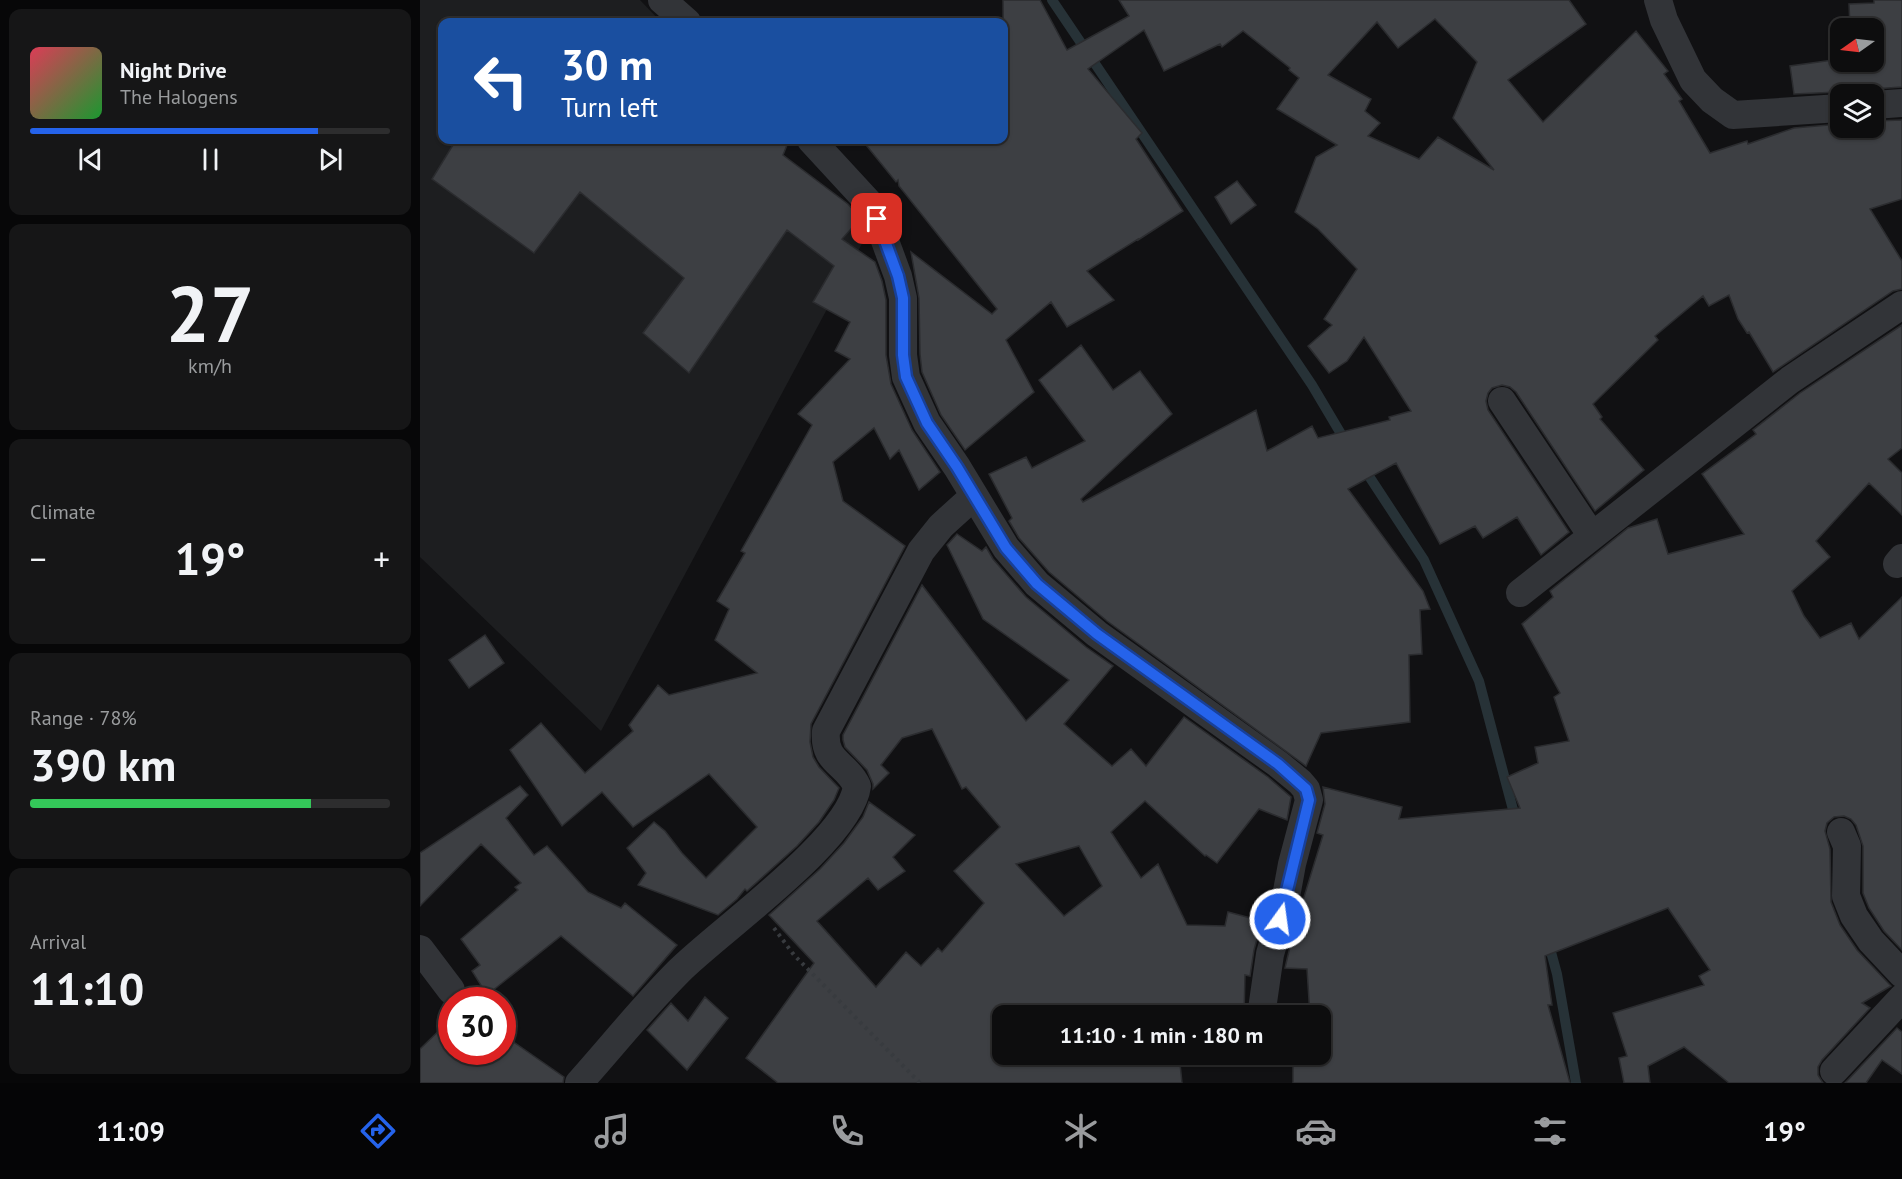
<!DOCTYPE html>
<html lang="en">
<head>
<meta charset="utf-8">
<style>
	:root { --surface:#0d0d0e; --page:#161617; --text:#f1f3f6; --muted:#9a9c9e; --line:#2d2d2e; --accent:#2563eb }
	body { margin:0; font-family:"PT Sans",sans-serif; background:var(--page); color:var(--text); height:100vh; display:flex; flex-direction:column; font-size:22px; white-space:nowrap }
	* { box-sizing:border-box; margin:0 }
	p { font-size:20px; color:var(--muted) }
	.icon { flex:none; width:33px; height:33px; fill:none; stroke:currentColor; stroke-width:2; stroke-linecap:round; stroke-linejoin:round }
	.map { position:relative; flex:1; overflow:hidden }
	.panel { display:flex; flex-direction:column; gap:9px; padding:9px; background:#070708; width:420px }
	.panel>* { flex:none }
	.top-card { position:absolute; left:18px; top:18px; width:570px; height:126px; border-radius:12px; box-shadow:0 2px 4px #0004,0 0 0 2px var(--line); background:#1a4fa0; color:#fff; overflow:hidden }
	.needle { width:39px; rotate:256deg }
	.fabs { position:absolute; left:1410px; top:18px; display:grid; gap:12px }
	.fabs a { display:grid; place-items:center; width:54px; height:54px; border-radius:12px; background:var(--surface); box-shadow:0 2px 4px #0004,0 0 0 2px var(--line); font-size:30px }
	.speed { position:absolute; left:18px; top:987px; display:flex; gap:12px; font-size:30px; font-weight:700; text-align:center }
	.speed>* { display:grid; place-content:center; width:78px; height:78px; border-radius:50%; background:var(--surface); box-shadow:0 2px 4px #0004,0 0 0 2px var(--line); line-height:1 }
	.speed .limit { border:9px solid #d22; background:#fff; color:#111 }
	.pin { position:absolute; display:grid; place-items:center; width:51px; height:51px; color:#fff; margin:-26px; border-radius:12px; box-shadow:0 3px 9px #0006 }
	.me { position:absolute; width:66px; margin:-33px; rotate:14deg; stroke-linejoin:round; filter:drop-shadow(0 0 4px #0008) }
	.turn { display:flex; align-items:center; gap:21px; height:126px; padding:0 24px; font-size:27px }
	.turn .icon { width:78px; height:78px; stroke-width:2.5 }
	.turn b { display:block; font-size:42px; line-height:51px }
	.big { font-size:45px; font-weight:600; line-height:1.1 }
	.panel .card { flex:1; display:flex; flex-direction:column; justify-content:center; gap:9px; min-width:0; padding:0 21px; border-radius:12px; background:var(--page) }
	.panel .dial { align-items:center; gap:0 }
	.dial b { font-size:78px; line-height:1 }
	.song { display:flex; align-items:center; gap:18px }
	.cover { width:72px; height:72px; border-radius:9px; background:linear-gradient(135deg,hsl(350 70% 55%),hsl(130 70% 35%)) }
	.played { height:6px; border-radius:3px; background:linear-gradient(90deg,var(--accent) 80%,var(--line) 80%) }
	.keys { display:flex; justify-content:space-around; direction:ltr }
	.heat { display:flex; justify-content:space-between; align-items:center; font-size:33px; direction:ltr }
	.charge { height:9px; border-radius:4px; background:linear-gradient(90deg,#34c759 78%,var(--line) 0) }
	.trip { position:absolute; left:572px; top:1005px; width:339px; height:60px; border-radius:12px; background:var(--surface); box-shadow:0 2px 4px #0004,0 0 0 2px var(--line); font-weight:600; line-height:60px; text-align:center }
	.dock { display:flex; height:96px; justify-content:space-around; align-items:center; background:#050506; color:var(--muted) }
	.dock .icon { width:42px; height:42px }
	.dock .on { color:var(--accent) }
	.dock b { font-size:27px; color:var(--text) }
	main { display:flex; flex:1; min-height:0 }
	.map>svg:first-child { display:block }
	.built { fill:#1d1e20 }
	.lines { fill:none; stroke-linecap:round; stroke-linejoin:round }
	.stream { stroke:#273237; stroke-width:10 }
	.building { fill:#3d3f43; stroke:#2b2c2f; stroke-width:1.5; fill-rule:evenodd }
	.path { stroke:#383b3f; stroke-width:4; stroke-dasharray:3 4.5; stroke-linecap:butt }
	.minor { stroke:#323438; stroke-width:28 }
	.route-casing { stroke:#184099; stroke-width:15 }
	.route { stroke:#2563eb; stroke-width:10 }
</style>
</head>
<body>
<main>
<section class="panel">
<div class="card">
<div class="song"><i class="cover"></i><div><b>Night Drive</b><p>The Halogens</p></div></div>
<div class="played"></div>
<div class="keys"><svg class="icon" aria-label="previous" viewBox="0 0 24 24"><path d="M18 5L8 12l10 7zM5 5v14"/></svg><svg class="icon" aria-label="pause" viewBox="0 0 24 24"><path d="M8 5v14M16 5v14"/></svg><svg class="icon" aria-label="next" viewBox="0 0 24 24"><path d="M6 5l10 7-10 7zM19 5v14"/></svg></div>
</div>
<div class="card dial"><b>27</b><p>km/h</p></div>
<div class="card"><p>Climate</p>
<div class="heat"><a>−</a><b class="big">19°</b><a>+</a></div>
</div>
<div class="card"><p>Range · 78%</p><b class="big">390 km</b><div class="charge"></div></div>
<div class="card"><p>Arrival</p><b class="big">11:10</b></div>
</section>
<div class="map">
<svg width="1482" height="1083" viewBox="0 0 1482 1083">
	<rect width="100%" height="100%" fill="#111113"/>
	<path class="built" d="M 0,0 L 220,0 L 241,22 L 22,22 L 22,140 L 350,140 L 444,240 L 181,731 L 0,557 Z"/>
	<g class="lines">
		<path class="stream" d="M 632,0 L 892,385 L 927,444
			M 943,467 L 1004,560 L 1059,681 L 1096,821
			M 1128,941 L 1137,974 L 1156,1083"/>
	</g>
	<path class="building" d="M 583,0 L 620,0 L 647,50 L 709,16 L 699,0 L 1149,0 L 1166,24 L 1088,80 L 1123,122 L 1216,31 L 1248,71 L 1244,74 L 1262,99 L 1259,101 L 1290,153 L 1327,141 L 1328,144 L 1374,128 L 1420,124 L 1420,128 L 1454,128 L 1454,121 L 1482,120 L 1482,199 L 1450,209 L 1482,261 L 1482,289 L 1473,291 L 1353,372 L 1329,332 L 1327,333 L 1318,319 L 1309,295 L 1289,306 L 1283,296 L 1235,336 L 1238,340 L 1173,404 L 1182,417 L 1180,419 L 1224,470 L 1175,511 L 1096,392 L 1090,387 L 1082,385 L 1072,388 L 1068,393 L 1066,401 L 1068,410 L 1149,532 L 1121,555 L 1097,517 L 1063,538 L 1055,526 L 1020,544 L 976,463 L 928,489 L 1003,591 L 1010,609 L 1000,610 L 1002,654 L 989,655 L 990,722 L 901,733 L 886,766 L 687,621 L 629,572 L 599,538 L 589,521 L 592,518 L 569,474 L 606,457 L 612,468 L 665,441 L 619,380 L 661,345 L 693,390 L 720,371 L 752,414 L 661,499 L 663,502 L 836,410 L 847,451 L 892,426 L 898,438 L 970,420 L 969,417 L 991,411 L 944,337 L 927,361 L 909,373 L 888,346 L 912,325 L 904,319 L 937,269 L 898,229 L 875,212 L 896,157 L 917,145 L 857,109 L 879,78 L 869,70 L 870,68 L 823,31 L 802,47 L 800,44 L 744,71 L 724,30 L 668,69 L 722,133 L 716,139 L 763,211 L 718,240 L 718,239 L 667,271 L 694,300 L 647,327 L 631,302 L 586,340 L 614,392 L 545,450 L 521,415 L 502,372 L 500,354 L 499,298 L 491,252 L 572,314 L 577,309 L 479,186 L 478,180 L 476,182 L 442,140 L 584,140 ZM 1015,19 L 1057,62 L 1033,118 L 1074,170 L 1018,137 L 999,159 L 948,136 L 960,123 L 945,111 L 951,99 L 908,75 L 957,22 L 978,48 Z
		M 1454,0 L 1482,0 L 1482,87 L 1453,89 L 1442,94 L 1429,94 L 1419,92 L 1374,94 L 1370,66 L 1420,59 L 1420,62 L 1454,62 L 1454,28 L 1430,28 L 1429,4 L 1454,3 Z
		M 36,140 L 369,140 L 363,155 L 428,204 L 436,213 L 439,220 L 422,239 L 455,262 L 462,281 L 466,300 L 466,355 L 471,384 L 492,430 L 520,472 L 499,490 L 479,450 L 470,459 L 454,428 L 413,462 L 423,501 L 485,546 L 391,724 L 390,742 L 393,757 L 399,767 L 419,788 L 414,800 L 399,822 L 377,846 L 327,891 L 325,889 L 317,899 L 298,915 L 218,885 L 226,873 L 207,848 L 234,822 L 245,831 L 262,853 L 286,878 L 337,827 L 289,774 L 213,827 L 182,792 L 142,826 L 90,750 L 121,723 L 165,773 L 213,731 L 209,725 L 238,685 L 249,695 L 337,673 L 295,640 L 309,609 L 297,601 L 325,553 L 321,551 L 392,425 L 378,414 L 430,359 L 415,351 L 430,322 L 393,302 L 414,266 L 367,230 L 269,373 L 223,333 L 264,278 L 160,192 L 114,253 L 12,179 Z
		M 817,181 L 836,205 L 811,224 L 795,197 Z
		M 1482,325 L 1482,448 L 1468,459 L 1482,473 L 1482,515 L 1449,483 L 1396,541 L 1410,557 L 1372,591 L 1384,616 L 1400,638 L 1431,623 L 1439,639 L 1482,597 L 1482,950 L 1464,931 L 1449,908 L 1443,893 L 1443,846 L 1436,825 L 1431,819 L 1424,816 L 1414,817 L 1407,823 L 1405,831 L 1410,849 L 1411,902 L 1420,925 L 1437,950 L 1471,986 L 1442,1003 L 1450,1008 L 1402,1060 L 1398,1067 L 1398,1075 L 1403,1083 L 1309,1083 L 1264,1047 L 1228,1066 L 1230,1083 L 1204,1083 L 1199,1058 L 1207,1056 L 1193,1013 L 1284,985 L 1279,976 L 1290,970 L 1248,908 L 1125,956 L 1132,1005 L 1128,1005 L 1150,1083 L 873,1083 L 873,1054 L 900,1054 L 900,1016 L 890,1016 L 887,969 L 865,968 L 874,930 L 880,932 L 880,910 L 903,835 L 897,833 L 905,804 L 903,787 L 982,807 L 979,819 L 1100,808 L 1087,777 L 1118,763 L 1115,747 L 1149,741 L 1134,697 L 1140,693 L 1102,624 L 1133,597 L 1130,591 L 1208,528 L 1237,519 L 1248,554 L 1324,534 L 1282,474 L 1336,434 L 1333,430 L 1380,393 Z
		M 537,534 L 562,551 L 566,547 L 573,559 L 606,597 L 666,647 L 693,666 L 644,724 L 692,766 L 711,749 L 726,766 L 764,717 L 848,777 L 871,797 L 867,820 L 839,809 L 797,863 L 786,855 L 785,856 L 725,801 L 691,832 L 721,878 L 738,864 L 767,925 L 805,926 L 808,912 L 842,921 L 834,950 L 830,976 L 825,975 L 824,1016 L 582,1016 L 582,1054 L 759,1054 L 762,1083 L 358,1083 L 326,1058 L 394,963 L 349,915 L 400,869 L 424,843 L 443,817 L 449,802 L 495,835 L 473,857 L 485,871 L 458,890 L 448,878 L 397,921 L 456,987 L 486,952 L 501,966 L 518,948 L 522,952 L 564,903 L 534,871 L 580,827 L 546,787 L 542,789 L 512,729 L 482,738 L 461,765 L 469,773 L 453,789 L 453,784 L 447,770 L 425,747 L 423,740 L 423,735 L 502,585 L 606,721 L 649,680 L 563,619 L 527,545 ZM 659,846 L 682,886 L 644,916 L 596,864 Z
		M 65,635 L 84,663 L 49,688 L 29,660 Z
		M 100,786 L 108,795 L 86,818 L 114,855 L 127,846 L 168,892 L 201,908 L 205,903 L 257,945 L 213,996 L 141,936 L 67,995 L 52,971 L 60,965 L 41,939 L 98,890 L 95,887 L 101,883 L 61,844 L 0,906 L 0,853 Z
		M 285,997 L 308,1018 L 267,1070 L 227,1030 L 251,1003 L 268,1021 Z
		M 32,1018 L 32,1052 L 82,1052 L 82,1034 L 144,1077 L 143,1083 L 0,1083 L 0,1049 Z
		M 1477,1028 L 1482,1032 L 1482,1074 L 1462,1060 L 1446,1083 L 1425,1083 Z"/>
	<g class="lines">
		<path class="path" d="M 354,928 L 374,955 L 500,1083"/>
		<path class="minor" d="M 242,0 L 267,22
			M 1238,0 L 1244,20 L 1273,80 L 1292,100 L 1313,115 L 1420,108
			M 1454,105 L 1482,103
			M 391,140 L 450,204 L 457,219 L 478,276 L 483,298 L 483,355 L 486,377 L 507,423 L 537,467 L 586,548 L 617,584 L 677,634 L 858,764 L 880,782 L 886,789 L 889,800 L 872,864 L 865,902 L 850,954 L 841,1016
			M 1082,401 L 1172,536
			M 1477,564 L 1482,558
			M 1100,593 L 1370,380 L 1482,305
			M 1421,832 L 1427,846 L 1426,896 L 1434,916 L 1451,941 L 1482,974
			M 0,949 L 31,990
			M 1414,1071 L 1482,998
			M 159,1083 C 192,1046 224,1006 259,971 C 300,930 430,840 437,786 C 426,762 403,763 406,731 L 501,551 L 521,526 L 554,496"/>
	</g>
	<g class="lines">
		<defs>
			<path id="route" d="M 457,219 L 478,276 L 483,298 L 483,355 L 486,377 L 507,423 L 537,467 L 586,548 L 617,584 L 677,634 L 858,764 L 886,789 L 889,800 L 860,919"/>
		</defs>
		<use href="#route" class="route-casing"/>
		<use href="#route" class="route"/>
	</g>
</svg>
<div class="fabs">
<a><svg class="needle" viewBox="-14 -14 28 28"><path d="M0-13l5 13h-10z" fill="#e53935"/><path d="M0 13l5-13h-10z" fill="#9a9c9e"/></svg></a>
<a><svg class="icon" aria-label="layers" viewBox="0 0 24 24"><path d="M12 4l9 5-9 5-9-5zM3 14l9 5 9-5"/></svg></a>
</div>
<div class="speed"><div class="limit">30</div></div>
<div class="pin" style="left:457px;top:219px;background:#d93025"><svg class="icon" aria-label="arrive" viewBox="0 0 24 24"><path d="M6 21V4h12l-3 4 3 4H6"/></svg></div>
<svg class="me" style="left:860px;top:919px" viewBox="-20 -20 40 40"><circle r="17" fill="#2563eb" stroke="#fff" stroke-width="3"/><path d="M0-11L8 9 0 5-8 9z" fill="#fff"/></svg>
<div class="trip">11:10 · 1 min · 180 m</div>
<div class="top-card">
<div class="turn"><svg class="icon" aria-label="left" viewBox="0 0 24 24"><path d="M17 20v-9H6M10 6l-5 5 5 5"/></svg><div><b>30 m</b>Turn left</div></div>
</div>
</div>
</main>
<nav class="dock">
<b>11:09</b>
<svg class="icon on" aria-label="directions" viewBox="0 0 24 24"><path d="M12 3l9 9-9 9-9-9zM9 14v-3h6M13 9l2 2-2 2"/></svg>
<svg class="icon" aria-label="music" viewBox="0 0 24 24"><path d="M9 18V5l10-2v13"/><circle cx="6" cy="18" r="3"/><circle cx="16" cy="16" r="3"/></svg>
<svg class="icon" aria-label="phone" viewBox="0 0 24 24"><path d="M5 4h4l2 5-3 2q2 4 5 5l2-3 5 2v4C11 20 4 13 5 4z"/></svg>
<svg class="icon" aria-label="climate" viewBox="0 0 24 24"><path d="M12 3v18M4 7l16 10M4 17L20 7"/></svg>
<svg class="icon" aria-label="car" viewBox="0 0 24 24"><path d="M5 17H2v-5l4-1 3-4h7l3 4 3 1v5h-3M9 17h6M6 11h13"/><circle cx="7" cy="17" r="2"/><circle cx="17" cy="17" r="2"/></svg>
<svg class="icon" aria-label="filters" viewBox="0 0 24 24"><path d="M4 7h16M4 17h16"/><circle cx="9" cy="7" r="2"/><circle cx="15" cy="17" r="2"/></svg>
<b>19°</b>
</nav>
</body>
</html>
